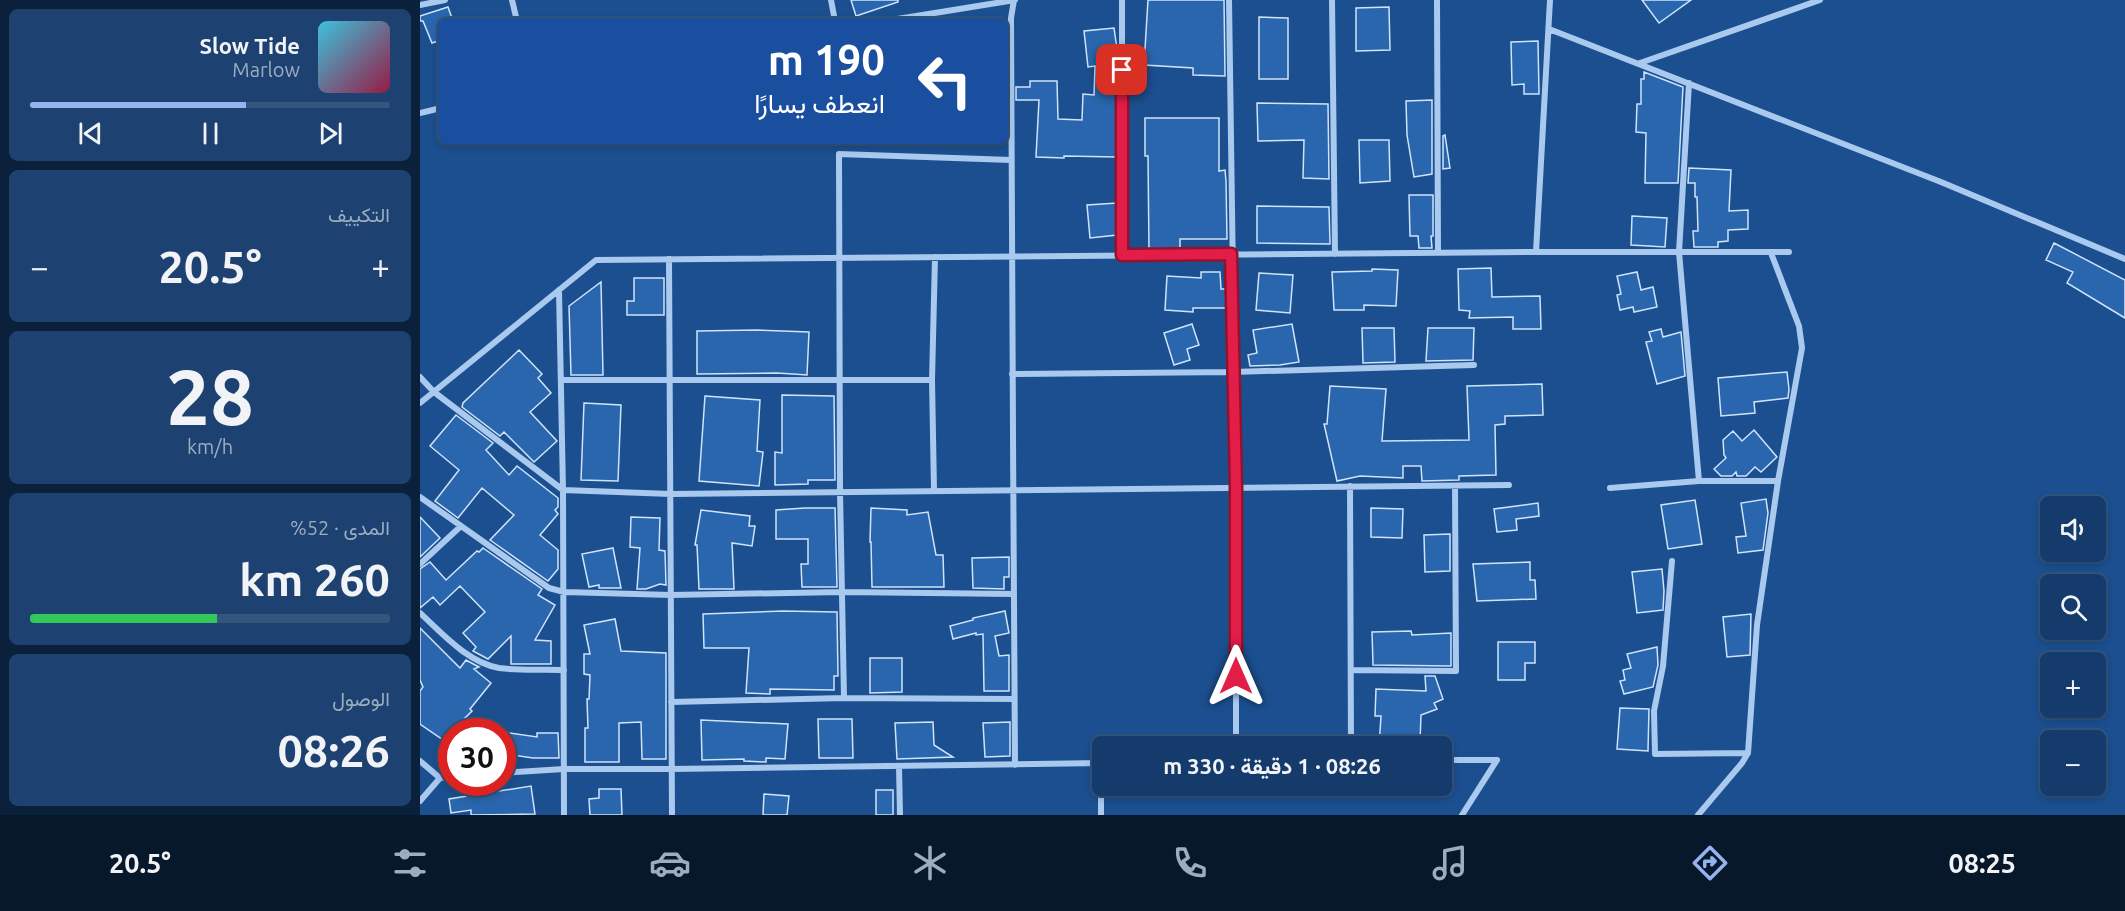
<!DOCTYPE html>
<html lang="ar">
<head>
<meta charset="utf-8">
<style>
	:root { --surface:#143b6b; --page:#1d4271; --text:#f1f3f6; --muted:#9dadc1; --line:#33557e; --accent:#95b2f1 }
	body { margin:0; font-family:Ubuntu,Vazirmatn,sans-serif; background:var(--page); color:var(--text); direction:rtl; height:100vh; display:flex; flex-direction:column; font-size:22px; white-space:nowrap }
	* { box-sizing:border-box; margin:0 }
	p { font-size:20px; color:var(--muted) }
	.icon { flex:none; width:33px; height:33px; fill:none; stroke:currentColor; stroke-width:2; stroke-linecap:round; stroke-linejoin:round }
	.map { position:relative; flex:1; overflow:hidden; direction:ltr }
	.side { display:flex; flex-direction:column; gap:9px; padding:9px; background:#0b203b; width:420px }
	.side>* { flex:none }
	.hud { position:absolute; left:18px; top:18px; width:570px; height:126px; border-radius:9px; box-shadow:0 3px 9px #0003,0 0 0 2px var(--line); direction:rtl; background:#1a4fa0; color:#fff; overflow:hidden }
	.tools { position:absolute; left:1620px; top:496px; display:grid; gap:12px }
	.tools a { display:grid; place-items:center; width:66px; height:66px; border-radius:9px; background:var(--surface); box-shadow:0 3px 9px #0003,0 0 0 2px var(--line); font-size:30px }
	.speed { position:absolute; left:18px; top:718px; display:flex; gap:12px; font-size:30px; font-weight:700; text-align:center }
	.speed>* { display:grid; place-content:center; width:78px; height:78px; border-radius:50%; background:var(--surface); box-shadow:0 3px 9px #0003,0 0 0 2px var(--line); line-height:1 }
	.speed .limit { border:9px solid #d22; background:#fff; color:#111 }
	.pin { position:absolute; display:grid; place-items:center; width:51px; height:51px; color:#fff; margin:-26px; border-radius:12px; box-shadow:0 3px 9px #0006 }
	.me { position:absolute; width:66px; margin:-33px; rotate:0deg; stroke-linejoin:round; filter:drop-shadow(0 0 4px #0008) }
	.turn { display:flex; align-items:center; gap:21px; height:126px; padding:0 24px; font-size:27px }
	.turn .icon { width:78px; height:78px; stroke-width:2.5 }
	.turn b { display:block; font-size:42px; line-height:51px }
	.big { font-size:45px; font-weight:700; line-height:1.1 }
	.side .card { flex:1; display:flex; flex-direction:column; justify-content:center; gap:9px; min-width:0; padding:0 21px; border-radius:9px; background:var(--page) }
	.side .dial { align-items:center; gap:0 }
	.dial b { font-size:78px; line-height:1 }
	.song { display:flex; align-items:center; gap:18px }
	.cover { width:72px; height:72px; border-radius:9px; background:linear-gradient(135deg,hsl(190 70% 55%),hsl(340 70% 35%)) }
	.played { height:6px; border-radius:3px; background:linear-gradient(90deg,var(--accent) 60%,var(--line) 60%) }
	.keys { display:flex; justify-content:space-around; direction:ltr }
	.heat { display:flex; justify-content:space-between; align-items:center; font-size:33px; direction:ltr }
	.charge { height:9px; border-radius:4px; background:linear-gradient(90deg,#34c759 52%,var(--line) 0) }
	.trip { position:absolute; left:672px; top:736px; width:360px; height:60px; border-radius:9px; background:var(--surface); box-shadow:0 3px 9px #0003,0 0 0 2px var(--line); font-weight:700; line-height:60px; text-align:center; direction:rtl }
	.tabs { display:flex; height:96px; justify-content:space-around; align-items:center; background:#08182b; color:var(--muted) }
	.tabs .icon { width:42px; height:42px }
	.tabs .selected { color:var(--accent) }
	.tabs b { font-size:27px; color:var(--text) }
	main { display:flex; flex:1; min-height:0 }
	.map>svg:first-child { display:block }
	.building { fill:#2a66ad; stroke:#cfe3fa; stroke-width:1.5 }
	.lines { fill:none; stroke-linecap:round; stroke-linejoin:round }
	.street { stroke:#a9c9ee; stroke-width:6 }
	.route-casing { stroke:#92132f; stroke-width:15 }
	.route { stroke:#e11d48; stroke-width:10 }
</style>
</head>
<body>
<main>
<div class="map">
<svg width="1705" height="815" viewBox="0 0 1705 815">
	<rect width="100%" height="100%" fill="#1b4f8f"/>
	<path class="building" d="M 431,0 L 478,0 L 478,2 L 436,16 Z
		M 728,0 L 804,0 L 805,76 L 773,75 L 773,68 L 724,65 Z
		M 1222,0 L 1271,0 L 1239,23 Z
		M 28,7 L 33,21 L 21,21 L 21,40 L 12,43 L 3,21 L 0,21 L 0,16 Z
		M 969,7 L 970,50 L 936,51 L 936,8 Z
		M 839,17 L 868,18 L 868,79 L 839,79 Z
		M 694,28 L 697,49 L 697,157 L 644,156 L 644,158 L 616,157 L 619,100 L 596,100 L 596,87 L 610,87 L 610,81 L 637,81 L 638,119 L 662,120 L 663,94 L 674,95 L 675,66 L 668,67 L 664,31 Z
		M 1118,41 L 1119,94 L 1104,94 L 1104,84 L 1092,85 L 1091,42 Z
		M 1224,72 L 1263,87 L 1258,183 L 1225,183 L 1226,133 L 1216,132 L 1217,104 L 1221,104 L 1221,79 L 1224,79 Z
		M 1012,100 L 1012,174 L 994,177 L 987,135 L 986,101 Z
		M 837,103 L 908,104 L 909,179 L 883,178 L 884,140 L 838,141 Z
		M 725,118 L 799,118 L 799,171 L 805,170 L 806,181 L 807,239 L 760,239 L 760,250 L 729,250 L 728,156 L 725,156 Z
		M 1025,135 L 1030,168 L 1023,169 L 1023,136 Z
		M 939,140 L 969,140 L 970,181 L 940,183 Z
		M 1269,168 L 1311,170 L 1309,211 L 1328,210 L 1328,229 L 1308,230 L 1308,241 L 1298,242 L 1298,247 L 1274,247 L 1273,231 L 1278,231 L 1277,197 L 1275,197 L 1275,183 L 1268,183 Z
		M 989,195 L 1013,195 L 1013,236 L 1011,236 L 1012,248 L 999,248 L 998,236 L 990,236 Z
		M 697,203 L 697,235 L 670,238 L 667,205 Z
		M 837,206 L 909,207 L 910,244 L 837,243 Z
		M 1212,216 L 1247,218 L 1245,247 L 1211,245 Z
		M 1634,243 L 1705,280 L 1705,318 L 1647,283 L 1653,272 L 1626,260 Z
		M 1071,268 L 1072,297 L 1120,296 L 1121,329 L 1093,329 L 1093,317 L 1049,318 L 1050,311 L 1039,310 L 1038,269 Z
		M 952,269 L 978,270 L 976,306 L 944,305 L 944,310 L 914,310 L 912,272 L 952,271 Z
		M 781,272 L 800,272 L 801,289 L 808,289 L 808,308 L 773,308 L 773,312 L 745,310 L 747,276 L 781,278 Z
		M 1217,272 L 1221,290 L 1233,287 L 1237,307 L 1214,312 L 1213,307 L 1200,310 L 1197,295 L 1201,294 L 1197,276 Z
		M 839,273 L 873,275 L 870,313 L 836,310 Z
		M 214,278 L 244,278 L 244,315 L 207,315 L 207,301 L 214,301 Z
		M 181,282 L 183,375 L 151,375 L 149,306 Z
		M 772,324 L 779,345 L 767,349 L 770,360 L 754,365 L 744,333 Z
		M 872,324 L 879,362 L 860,365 L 830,366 L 828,355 L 837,353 L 833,330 Z
		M 942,328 L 974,328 L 975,362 L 943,363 Z
		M 1008,328 L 1054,328 L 1053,360 L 1006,361 Z
		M 1241,329 L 1243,337 L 1261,332 L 1265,376 L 1237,384 L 1226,342 L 1232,341 L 1229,332 Z
		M 336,330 L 389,332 L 387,375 L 357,373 L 277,374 L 277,331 Z
		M 99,350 L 122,374 L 118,378 L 131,393 L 110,412 L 137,441 L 114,462 L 84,432 L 80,436 L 42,407 L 43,403 Z
		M 1367,372 L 1369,389 L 1368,398 L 1334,402 L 1335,413 L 1301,416 L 1298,378 Z
		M 1122,384 L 1123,415 L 1085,416 L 1085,424 L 1075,425 L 1076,475 L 1039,476 L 1039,480 L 1002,481 L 1001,466 L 983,466 L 983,478 L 940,476 L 917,481 L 904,424 L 907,424 L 910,386 L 966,389 L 962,441 L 1049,440 L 1047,386 Z
		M 362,395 L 414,396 L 415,480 L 388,480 L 388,484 L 355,485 L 355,452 L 362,453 Z
		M 285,396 L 340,400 L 337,451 L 343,452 L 339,486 L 279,481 Z
		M 164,403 L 201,405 L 198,481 L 161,480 Z
		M 36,415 L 73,443 L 66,450 L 89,475 L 97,466 L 138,498 L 138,507 L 135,510 L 138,514 L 120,535 L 138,550 L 138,569 L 128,581 L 70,540 L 94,515 L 62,488 L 38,518 L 15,501 L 39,470 L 10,446 Z
		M 1334,430 L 1357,457 L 1341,472 L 1335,467 L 1326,476 L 1317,476 L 1316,472 L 1312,476 L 1301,476 L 1294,469 L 1306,458 L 1304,455 L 1303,440 L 1313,431 L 1322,441 Z
		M 1346,499 L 1348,513 L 1343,550 L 1318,553 L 1316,537 L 1326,536 L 1321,503 Z
		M 1275,500 L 1282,544 L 1248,549 L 1241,505 Z
		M 1118,503 L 1119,516 L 1096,519 L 1097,530 L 1077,532 L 1074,509 Z
		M 385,508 L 415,508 L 417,587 L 382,587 L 381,564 L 388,564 L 388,539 L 356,539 L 356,510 Z
		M 451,508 L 487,510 L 487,515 L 508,512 L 516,555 L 523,555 L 524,587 L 452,587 L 451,542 L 450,542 Z
		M 951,508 L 983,509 L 982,538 L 951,537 Z
		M 281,510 L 330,516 L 329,526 L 335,526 L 332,546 L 312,543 L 314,589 L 279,589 L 277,545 L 275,545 Z
		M 0,517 L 20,538 L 0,557 Z
		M 211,517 L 240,518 L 239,550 L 245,551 L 246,585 L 240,584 L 226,589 L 217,589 L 220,548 L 210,547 Z
		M 1030,534 L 1030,571 L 1005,572 L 1004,535 Z
		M 63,548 L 122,589 L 118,595 L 135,605 L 115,640 L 131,641 L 131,664 L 91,664 L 91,636 L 68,659 L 53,651 L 56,647 L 43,633 L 65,612 L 40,586 L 20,605 L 13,597 L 0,608 L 0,569 L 10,562 L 26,580 L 57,551 L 59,552 Z
		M 193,548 L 201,588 L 179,588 L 179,585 L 169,587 L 162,554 Z
		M 589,557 L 589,577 L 584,577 L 584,589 L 553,588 L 552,558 Z
		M 1110,562 L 1110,580 L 1115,580 L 1116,599 L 1057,601 L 1053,564 Z
		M 1242,569 L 1244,591 L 1243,610 L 1217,613 L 1212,572 Z
		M 363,611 L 417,612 L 418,676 L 414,676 L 414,690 L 350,689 L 350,694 L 326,693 L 329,648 L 284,648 L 283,614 Z
		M 585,611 L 589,633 L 575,636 L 579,656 L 589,655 L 589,691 L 564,691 L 563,634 L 556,635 L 556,633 L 533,639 L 530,626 L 553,620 L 553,618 Z
		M 1331,614 L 1330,655 L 1307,657 L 1303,617 Z
		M 195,619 L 201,651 L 246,653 L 246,759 L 222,759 L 221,722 L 199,723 L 199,762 L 165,762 L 165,728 L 168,728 L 167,699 L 169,699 L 170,675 L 164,674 L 164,654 L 170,654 L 164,625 Z
		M 0,628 L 40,668 L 46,660 L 59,667 L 54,669 L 71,683 L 50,709 L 52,711 L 44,719 L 76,729 L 76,732 L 32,732 L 32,746 L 0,724 L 0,691 L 3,687 L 0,680 Z
		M 991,631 L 992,635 L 1031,633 L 1031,666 L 953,665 L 952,632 Z
		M 1078,642 L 1115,642 L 1115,663 L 1105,663 L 1105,680 L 1078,680 Z
		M 1237,647 L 1238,665 L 1233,687 L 1204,694 L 1200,681 L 1205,680 L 1203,670 L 1211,668 L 1207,654 Z
		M 450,658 L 482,658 L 482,692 L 450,693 Z
		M 1005,676 L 1015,676 L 1023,699 L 1014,703 L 1017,709 L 1001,715 L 1000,742 L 996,742 L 996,747 L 959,747 L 961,716 L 955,716 L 956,689 L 1006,691 Z
		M 1200,708 L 1229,709 L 1228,751 L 1197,749 Z
		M 398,719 L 432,719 L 433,758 L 399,758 Z
		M 281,720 L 368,724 L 365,759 L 346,758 L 346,762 L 324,761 L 324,759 L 282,760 Z
		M 513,722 L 514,745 L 533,757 L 477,759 L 475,723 Z
		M 590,722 L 590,756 L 565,757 L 563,723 Z
		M 82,732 L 117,737 L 117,733 L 138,733 L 139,758 L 113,758 L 93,755 L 90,767 L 82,768 Z
		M 111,786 L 115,814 L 51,815 L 51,810 L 31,813 L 29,799 Z
		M 179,789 L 201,789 L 202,815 L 170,815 L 169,799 L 179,798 Z
		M 456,790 L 473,790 L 473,815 L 456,815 Z
		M 344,794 L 369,796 L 367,815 L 343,815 Z"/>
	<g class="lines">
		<path class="street" d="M 92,0 L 97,21
			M 411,0 L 415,21
			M 594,0 L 591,18 C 591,267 594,516 595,765
			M 702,0 L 702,255
			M 809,0 L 816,487 L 816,747
			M 912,0 L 915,254
			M 1017,0 L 1018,253
			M 0,5 L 25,0
			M 465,21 L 595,0
			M 1129,29 L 1521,182 L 1705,259
			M 1220,63 L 1400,0
			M 1269,83 L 1259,252 L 1279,481
			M 0,113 L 21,108
			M 1116,252 L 1369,252
			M 249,259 L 252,815
			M 139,290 L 143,490 L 144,815
			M 592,374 L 813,372 L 1054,365
			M 0,377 L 14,392 L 143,490 L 251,494 L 1089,485
			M 141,380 L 512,380
			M 0,403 L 176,260 L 1116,252 L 1130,0
			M 930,486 L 931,747
			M 1190,488 L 1279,481 L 1358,481
			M 514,490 L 512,380 L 515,257
			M 0,497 L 129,588 L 144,592 L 251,595 L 422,592 L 594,594
			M 1252,561 L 1243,666 L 1234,711 L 1235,754 L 1328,753
			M 0,564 L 41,526
			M 0,613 C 23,634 47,662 79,668 C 100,671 123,669 144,670
			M 931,670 L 1036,671 L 1035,486
			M 424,698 L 420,492 L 419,154 L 591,160
			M 251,702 L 424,698 L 594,699
			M 1022,760 L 1077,760
			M 0,761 L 20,778 L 32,777
			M 479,766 L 480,815
			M 82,773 L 144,769 L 251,769 L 682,763
			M 0,801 L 20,778
			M 681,815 L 681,763
			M 1042,815 L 1077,760
			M 1278,815 L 1322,763 L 1328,753 L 1337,625 L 1358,481 L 1382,348 L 1379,326 L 1351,253"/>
	</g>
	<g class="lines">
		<defs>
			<path id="route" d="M 702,70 L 702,255 L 811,254 L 816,487 L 816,676"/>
		</defs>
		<use href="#route" class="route-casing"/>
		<use href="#route" class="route"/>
	</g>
</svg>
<div class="tools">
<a><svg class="icon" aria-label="sound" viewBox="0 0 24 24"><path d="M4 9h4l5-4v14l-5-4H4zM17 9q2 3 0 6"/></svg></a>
<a><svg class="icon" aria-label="search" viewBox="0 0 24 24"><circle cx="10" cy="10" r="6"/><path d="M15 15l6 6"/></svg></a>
<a>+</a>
<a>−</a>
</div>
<div class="speed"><div class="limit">30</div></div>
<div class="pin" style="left:702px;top:70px;background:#d93025"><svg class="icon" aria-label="arrive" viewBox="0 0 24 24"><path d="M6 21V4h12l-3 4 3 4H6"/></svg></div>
<svg class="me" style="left:816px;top:676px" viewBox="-20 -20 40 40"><path d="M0-17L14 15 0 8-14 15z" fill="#e11d48" stroke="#fff" stroke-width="4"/></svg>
<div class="trip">08:26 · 1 دقيقة · 330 m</div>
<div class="hud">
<div class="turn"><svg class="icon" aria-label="left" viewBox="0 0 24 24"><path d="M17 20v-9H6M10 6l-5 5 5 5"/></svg><div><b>190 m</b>انعطف يسارًا</div></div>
</div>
</div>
<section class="side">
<div class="card">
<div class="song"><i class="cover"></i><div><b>Slow Tide</b><p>Marlow</p></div></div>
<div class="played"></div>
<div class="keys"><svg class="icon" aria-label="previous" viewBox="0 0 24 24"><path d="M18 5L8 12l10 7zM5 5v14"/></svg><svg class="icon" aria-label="pause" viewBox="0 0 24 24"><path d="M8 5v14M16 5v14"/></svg><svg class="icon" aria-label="next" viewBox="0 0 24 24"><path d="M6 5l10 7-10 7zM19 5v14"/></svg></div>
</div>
<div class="card"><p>التكييف</p>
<div class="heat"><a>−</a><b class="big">20.5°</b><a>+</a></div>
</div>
<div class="card dial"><b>28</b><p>km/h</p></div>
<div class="card"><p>المدى · 52%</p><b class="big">260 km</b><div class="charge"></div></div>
<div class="card"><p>الوصول</p><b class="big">08:26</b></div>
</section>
</main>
<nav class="tabs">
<b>08:25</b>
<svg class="icon selected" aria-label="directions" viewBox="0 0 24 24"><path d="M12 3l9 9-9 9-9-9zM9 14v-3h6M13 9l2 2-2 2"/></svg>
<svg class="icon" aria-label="music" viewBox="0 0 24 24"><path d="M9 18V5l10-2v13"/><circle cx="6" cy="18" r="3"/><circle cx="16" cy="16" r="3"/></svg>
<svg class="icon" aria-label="phone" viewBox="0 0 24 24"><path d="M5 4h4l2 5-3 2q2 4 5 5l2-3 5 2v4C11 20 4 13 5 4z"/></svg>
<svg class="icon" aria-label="climate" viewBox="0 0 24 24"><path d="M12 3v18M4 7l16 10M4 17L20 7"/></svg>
<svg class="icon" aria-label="car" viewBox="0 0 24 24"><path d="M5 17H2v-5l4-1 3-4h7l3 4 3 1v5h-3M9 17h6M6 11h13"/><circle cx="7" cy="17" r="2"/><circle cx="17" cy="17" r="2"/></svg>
<svg class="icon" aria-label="filters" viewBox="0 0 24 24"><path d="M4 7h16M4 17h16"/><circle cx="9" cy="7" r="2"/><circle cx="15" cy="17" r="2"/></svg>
<b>20.5°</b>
</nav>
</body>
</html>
